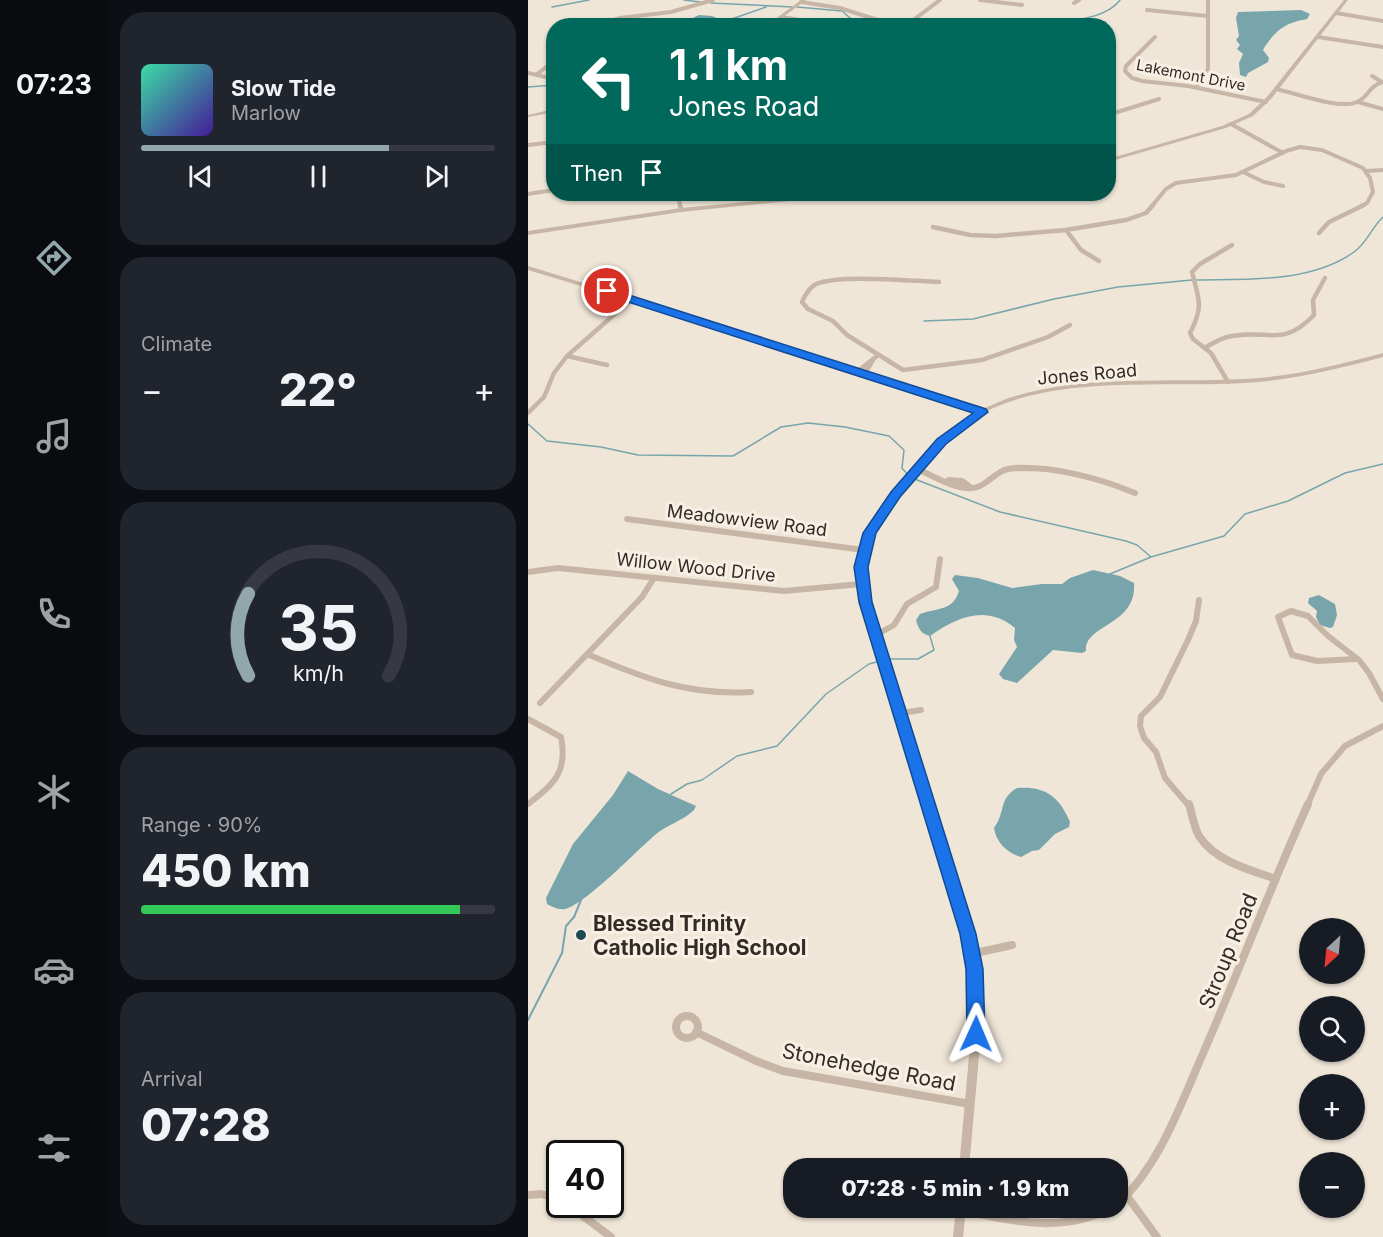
<!DOCTYPE html>
<html lang="en">
<head>
<meta charset="utf-8">
<style>
	:root { --surface:#171b24; --page:#20242c; --text:#f1f3f6; --muted:#9ea1a6; --line:#363941; --accent:#92a7ac }
	body { margin:0; font-family:Inter,sans-serif; background:var(--page); color:var(--text); height:100vh; display:flex; flex-direction:column; font-size:22px; white-space:nowrap }
	* { box-sizing:border-box; margin:0 }
	p { font-size:20px; color:var(--muted) }
	.icon { flex:none; width:33px; height:33px; fill:none; stroke:currentColor; stroke-width:2; stroke-linecap:round; stroke-linejoin:round }
	.map { position:relative; flex:1; overflow:hidden }
	.panel { display:flex; flex-direction:column; gap:12px; padding:12px; background:#0d0f14; width:420px }
	.panel>* { flex:none }
	.top-card { position:absolute; left:18px; top:18px; width:570px; height:183px; border-radius:24px; box-shadow:0 2px 4px #0004; background:#00695c; color:#fff; overflow:hidden }
	.needle { width:39px; rotate:206deg }
	.tools { position:absolute; left:771px; top:918px; display:grid; gap:12px }
	.tools a { display:grid; place-items:center; width:66px; height:66px; border-radius:50%; background:var(--surface); box-shadow:0 2px 4px #0004; font-size:30px }
	.speed { position:absolute; left:18px; top:1140px; display:flex; gap:12px; font-size:30px; font-weight:700; text-align:center }
	.speed>* { display:grid; place-content:center; width:78px; height:78px; border-radius:50%; background:var(--surface); box-shadow:0 2px 4px #0004; line-height:1 }
	.speed .limit { border:3px solid #111; border-radius:9px; background:#fff; color:#111 }
	.pin { position:absolute; display:grid; place-items:center; width:51px; height:51px; color:#fff; margin:-26px; border:3px solid #fff; border-radius:50%; box-shadow:0 2px 6px #0007 }
	.me { position:absolute; width:66px; margin:-33px; rotate:1deg; stroke-linejoin:round; filter:drop-shadow(0 0 4px #0008) }
	.turn { display:flex; align-items:center; gap:21px; height:126px; padding:0 24px; font-size:27px }
	.turn .icon { width:78px; height:78px; stroke-width:2.5 }
	.turn b { display:block; font-size:42px; line-height:51px }
	.then { display:flex; align-items:center; height:57px; padding:0 24px; background:#0003; gap:12px; font-size:22px }
	.big { font-size:45px; font-weight:800; line-height:1.1 }
	.panel .tile { flex:1; display:flex; flex-direction:column; justify-content:center; gap:9px; min-width:0; padding:0 21px; border-radius:24px; background:var(--page) }
	.panel .dial { align-items:center; gap:0 }
	.dial svg { height:156px; overflow:visible; fill:none; stroke:var(--line); stroke-width:7; stroke-linecap:round; text-anchor:middle }
	.dial text { fill:var(--text); stroke:none }
	.song { display:flex; align-items:center; gap:18px }
	.cover { width:72px; height:72px; border-radius:9px; background:linear-gradient(135deg,hsl(160 70% 55%),hsl(260 70% 35%)) }
	.played { height:6px; border-radius:3px; background:linear-gradient(90deg,var(--accent) 70%,var(--line) 70%) }
	.keys { display:flex; justify-content:space-around; direction:ltr }
	.heat { display:flex; justify-content:space-between; align-items:center; font-size:33px; direction:ltr }
	.charge { height:9px; border-radius:4px; background:linear-gradient(90deg,#34c759 90%,var(--line) 0) }
	.trip { position:absolute; left:255px; top:1158px; width:345px; height:60px; border-radius:24px; background:var(--surface); box-shadow:0 2px 4px #0004; font-weight:800; line-height:60px; text-align:center }
	main { display:flex; flex:1; min-height:0 }
	.tab-bar { display:flex; flex-direction:column; width:108px; justify-content:space-around; align-items:center; background:#090b0e; color:var(--muted) }
	.tab-bar .icon { width:42px; height:42px }
	.tab-bar .selected { color:var(--accent) }
	.tab-bar b { font-size:27px; color:var(--text) }
	.map>svg:first-child { display:block }
	.water { fill:#78a5ab }
	.lines { fill:none; stroke-linecap:round; stroke-linejoin:round }
	.stream-far1 { stroke:#78a5ab; stroke-width:1.5 }
	.stream { stroke:#78a5ab; stroke-width:2 }
	.minor-far3 { stroke:#c7b6a5; stroke-width:4 }
	.minor-far2 { stroke:#c7b6a5; stroke-width:4.5 }
	.minor-far1 { stroke:#c7b6a5; stroke-width:6 }
	.minor { stroke:#c7b6a5; stroke-width:8 }
	.tertiary { fill:#c7b6a5; fill-rule:evenodd }
	.route { fill:#1a73e8; stroke:#114b97; stroke-width:1.5 }
	.poi-dot { fill:#1e4b52; stroke:#f8f0e4; stroke-width:2 }
	.labels { text-anchor:middle; dominant-baseline:central; stroke-width:6; stroke-linejoin:round; paint-order:stroke }
	.far-street-label { font-size:15px; fill:#332b26; stroke:#f8f0e4 }
	.street-label { font-size:18px; fill:#332b26; stroke:#f8f0e4 }
	.near-poi-label { font-size:21px; font-weight:bold; fill:#332b26; stroke:#f8f0e4; text-anchor:start }
	.near-street-label { font-size:21px; fill:#332b26; stroke:#f8f0e4 }
</style>
</head>
<body>
<main>
<nav class="tab-bar">
<b>07:23</b>
<svg class="icon selected" aria-label="directions" viewBox="0 0 24 24"><path d="M12 3l9 9-9 9-9-9zM9 14v-3h6M13 9l2 2-2 2"/></svg>
<svg class="icon" aria-label="music" viewBox="0 0 24 24"><path d="M9 18V5l10-2v13"/><circle cx="6" cy="18" r="3"/><circle cx="16" cy="16" r="3"/></svg>
<svg class="icon" aria-label="phone" viewBox="0 0 24 24"><path d="M5 4h4l2 5-3 2q2 4 5 5l2-3 5 2v4C11 20 4 13 5 4z"/></svg>
<svg class="icon" aria-label="climate" viewBox="0 0 24 24"><path d="M12 3v18M4 7l16 10M4 17L20 7"/></svg>
<svg class="icon" aria-label="car" viewBox="0 0 24 24"><path d="M5 17H2v-5l4-1 3-4h7l3 4 3 1v5h-3M9 17h6M6 11h13"/><circle cx="7" cy="17" r="2"/><circle cx="17" cy="17" r="2"/></svg>
<svg class="icon" aria-label="filters" viewBox="0 0 24 24"><path d="M4 7h16M4 17h16"/><circle cx="9" cy="7" r="2"/><circle cx="15" cy="17" r="2"/></svg>
</nav>
<section class="panel">
<div class="tile">
<div class="song"><i class="cover"></i><div><b>Slow Tide</b><p>Marlow</p></div></div>
<div class="played"></div>
<div class="keys"><svg class="icon" aria-label="previous" viewBox="0 0 24 24"><path d="M18 5L8 12l10 7zM5 5v14"/></svg><svg class="icon" aria-label="pause" viewBox="0 0 24 24"><path d="M8 5v14M16 5v14"/></svg><svg class="icon" aria-label="next" viewBox="0 0 24 24"><path d="M6 5l10 7-10 7zM19 5v14"/></svg></div>
</div>
<div class="tile"><p>Climate</p>
<div class="heat"><a>−</a><b class="big">22°</b><a>+</a></div>
</div>
<div class="tile dial"><svg viewBox="0 0 100 80">
<path d="M14 69A42 42 0 1 1 86 69"/>
<path d="M14 69A42 42 0 0 1 14 27" stroke="#92a7ac"/>
<text x="50" y="56" font-size="32" font-weight="700">35</text>
<text x="50" y="72" font-size="11">km/h</text>
</svg></div>
<div class="tile"><p>Range · 90%</p><b class="big">450 km</b><div class="charge"></div></div>
<div class="tile"><p>Arrival</p><b class="big">07:28</b></div>
</section>
<div class="map">
<svg width="855" height="1237" viewBox="0 0 855 1237">
	<rect width="100%" height="100%" fill="#efe6d8"/>
	<path class="water" d="M 773,10 L 782,14 L 779,19 C 757,23 749,29 736,48 L 735,50 L 741,58 L 740,62 L 720,73 L 718,77 L 712,75 L 711,63 L 715,54 L 709,49 L 712,45 L 708,40 L 711,36 L 708,18 L 710,12 Z
		M 171,15 L 184,16 L 206,25 L 150,25 Z
		M 565,570 L 592,576 L 606,583 C 609,626 556,624 558,651 L 554,653 L 525,650 L 489,683 L 475,679 L 471,674 L 489,647 L 486,640 L 487,628 C 458,604 429,617 402,636 C 393,634 390,628 388,620 L 392,614 C 409,608 425,611 431,591 L 424,579 L 427,575 L 450,578 L 484,588 L 514,584 L 534,584 L 542,578 Z
		M 791,595 L 807,604 L 809,615 L 805,627 L 802,628 L 792,625 L 788,617 L 789,611 L 780,603 L 781,598 Z
		M 100,771 L 130,789 L 168,806 L 166,810 C 155,821 138,825 127,835 C 108,851 58,904 37,909 C 30,910 25,907 19,904 L 18,898 L 45,844 L 85,795 Z
		M 489,788 C 517,786 531,796 542,822 L 541,827 L 527,834 L 511,850 L 504,851 L 493,857 C 479,853 468,842 466,828 C 478,812 470,799 489,788 Z"/>
	<g class="lines">
		<path class="stream-far1" d="M 156,0 L 172,2
			M 183,3 L 265,7
			M 24,7 L 61,0
			M 269,7 L 314,11 L 328,23 L 368,26
			M 198,21 L 238,7
			M 508,26 C 534,19 574,23 592,0
			M 0,87 L 26,85
			M 669,280 C 719,279 783,283 826,252 C 839,243 844,227 855,217
			M 396,321 L 445,319 L 526,299 L 590,287 L 664,280
			M 0,424 L 19,441 L 73,447 L 110,455 L 205,456 L 253,427 L 280,423 L 317,427 L 361,436 L 376,450 L 374,468 L 380,475
			M 384,478 L 472,512 L 598,541 L 609,545 L 623,557
			M 582,574 L 623,557 L 696,536 L 717,514 L 760,501 L 817,473 L 855,464
			M 359,659 L 390,659 L 406,650 L 402,636
			M 143,794 L 159,784 L 174,780 L 209,756 L 249,746 L 298,694 L 341,664 L 352,661"/>
		<path class="stream" d="M 0,1020 L 34,953 L 38,926 L 46,917 L 53,900"/>
		<path class="minor-far3" d="M 452,0 L 494,5
			M 273,2 L 312,8 L 356,22 L 373,24 L 384,21 L 412,0
			M 546,3 L 551,0
			M 619,10 L 680,16
			M 808,13 L 855,21
			M 253,17 L 285,22
			M 577,23 L 577,26
			M 67,26 L 92,18 L 143,12 L 185,0
			M 627,37 L 598,66 L 597,71 L 604,78 L 614,81 L 660,86 L 738,102
			M 790,37 L 855,47
			M 0,73 L 26,79
			M 8,75 L 26,61
			M 844,76 L 854,82
			M 668,87 L 680,69 L 680,0
			M 748,89 C 767,93 812,110 829,102 C 841,97 840,86 855,82
			M 830,102 L 855,109
			M 580,115 L 631,99
			M 703,124 L 755,153
			M 0,145 L 26,142
			M 838,171 L 855,170
			M 715,172 L 736,182 L 755,186
			M 0,194 L 26,190
			M 152,206 L 151,200 L 155,194
			M 624,206 L 638,189 L 648,183 L 708,175 L 758,151 L 772,147 L 794,150 L 835,168 L 842,178 L 845,192 L 839,203 L 833,206"/>
		<path class="minor-far2" d="M 152,205 L 153,210
			M 405,227 L 442,235 L 468,236 L 538,230 L 598,220 L 618,213 L 625,205
			M 538,230 L 553,250 L 571,261
			M 791,233 L 801,222 L 836,205
			M 411,282 C 382,281 312,274 288,284 C 281,288 277,295 274,302 L 280,309 L 305,321 L 319,335 L 375,370 L 454,360 L 520,337 L 542,325
			M 678,347 C 685,343 692,339 699,337 C 737,327 753,350 786,315 L 785,300 L 797,278
			M 39,356 L 79,365
			M 330,371 L 349,356
			M 337,373 L 345,360
			M 700,382 L 683,353 L 665,339 L 662,333 C 676,306 671,300 664,272 L 672,264 L 704,245
			M 0,413 L 16,397 L 26,373 L 39,356 L 104,299
			M 476,469 L 506,469"/>
		<path class="minor-far1" d="M 389,469 C 407,476 435,496 454,485 C 466,478 471,469 486,468 C 525,466 571,478 607,493
			M 421,480 L 434,481 L 442,487
			M 99,519 L 336,550
			M 0,572 L 30,568 L 256,591 L 333,584
			M 348,635 L 366,625 L 379,604 L 408,587 L 412,559
			M 59,654 C 115,678 161,696 223,692
			M 828,659 L 789,661 L 764,655 L 750,617 L 763,611 L 780,616 L 800,636 L 831,660 L 841,673 L 855,699
			M 12,703 L 114,597 L 126,578
			M 373,713 L 393,710
			M 0,719 L 33,737 C 40,772 26,784 0,804
			M 661,806 L 637,778 L 628,752 L 616,738 L 612,726 L 613,716 L 632,697 L 660,640 L 668,621 L 671,600
			M 779,806 L 793,774 L 817,746 L 855,726"/>
		<path class="minor" d="M 661,804 C 664,814 666,827 671,836 C 687,861 722,870 748,879
			M 443,954 L 484,945
			M148 1027a11 11 0 1 1 22 0a11 11 0 1 1-22 0Z
			M 168,1032 L 228,1061 L 255,1071 L 442,1104
			M 0,1195 L 13,1194 L 32,1199
			M 599,1196 L 629,1237
			M 39,1204 L 83,1237
			M 590,1204 C 631,1165 651,1109 673,1058 C 710,974 742,888 780,804
			M 432,1210 C 486,1221 532,1234 584,1208"/>
		<path class="tertiary" d="M 273,0 L 278,0 L 243,26 L 238,26 Z
			M 816,0 L 820,0 L 743,99 L 725,116 L 698,128 L 580,162 L 580,159 L 694,126 L 721,114 L 739,97 Z
			M 26,109 L 26,112 L 0,117 L 0,115 Z
			M 301,194 L 314,194 L 311,196 L 153,212 L 0,235 L 0,231 L 153,208 Z
			M 0,266 L 163,316 L 453,410 C 461,406 470,402 478,399 C 550,374 640,383 715,379 C 763,377 809,365 855,353 L 855,357 C 810,369 764,380 717,383 C 634,388 517,373 445,419 C 420,436 400,460 381,483 C 346,525 332,546 341,602 L 440,914 L 451,969 L 453,1034 L 441,1168 L 431,1168 L 443,1034 L 441,969 L 430,914 L 333,602 C 331,585 329,568 333,552 C 339,523 359,500 378,478 C 399,453 420,429 448,412 L 159,318 L 0,270 Z
			M 428,1208 L 438,1208 L 435,1237 L 425,1237 Z"/>
	</g>
	<path class="route" d="M 79,288 L 458,409 L 460,412 L 418,444 L 372,497 L 348,533 L 340,567 L 344,602 L 448,934 L 455,969 L 457,1034 L 454,1040 L 448,1042 L 442,1040 L 439,1034 L 438,969 L 432,934 L 331,602 L 326,567 L 335,533 L 363,492 L 409,439 L 445,413 L 75,294 L 74,291 Z"/>
	<circle class="poi-dot" cx="53" cy="935" r="6"/>
	<g class="labels">
		<g class="far-street-label">
			<text transform="translate(663 75) rotate(11)">Lakemont Drive</text>
		</g>
		<g class="street-label">
			<text transform="translate(559 374) rotate(-5)">Jones Road</text>
			<text transform="translate(219 520) rotate(7)">Meadowview Road</text>
			<text transform="translate(168 567) rotate(6)">Willow Wood Drive</text>
		</g>
		<g class="near-poi-label">
			<text x="65" y="923">Blessed Trinity<tspan x="65" dy="24">Catholic High School</tspan></text>
		</g>
		<g class="near-street-label">
			<text transform="translate(700 951) rotate(-68)">Stroup Road</text>
			<text transform="translate(341 1067) rotate(11)">Stonehedge Road</text>
		</g>
	</g>
</svg>
<div class="tools">
<a><svg class="needle" viewBox="-14 -14 28 28"><path d="M0-13l5 13h-10z" fill="#e53935"/><path d="M0 13l5-13h-10z" fill="#9ea1a6"/></svg></a>
<a><svg class="icon" aria-label="search" viewBox="0 0 24 24"><circle cx="10" cy="10" r="6"/><path d="M15 15l6 6"/></svg></a>
<a>+</a>
<a>−</a>
</div>
<div class="speed"><div class="limit">40</div></div>
<div class="pin" style="left:79px;top:291px;background:#d93025"><svg class="icon" aria-label="arrive" viewBox="0 0 24 24"><path d="M6 21V4h12l-3 4 3 4H6"/></svg></div>
<svg class="me" style="left:448px;top:1034px" viewBox="-20 -20 40 40"><path d="M0-17L14 15 0 8-14 15z" fill="#1a73e8" stroke="#fff" stroke-width="4"/></svg>
<div class="trip">07:28 · 5 min · 1.9 km</div>
<div class="top-card">
<div class="turn"><svg class="icon" aria-label="left" viewBox="0 0 24 24"><path d="M17 20v-9H6M10 6l-5 5 5 5"/></svg><div><b>1.1 km</b>Jones Road</div></div>
<div class="then">Then<svg class="icon" aria-label="arrive" viewBox="0 0 24 24"><path d="M6 21V4h12l-3 4 3 4H6"/></svg></div>
</div>
</div>
</main>
</body>
</html>
